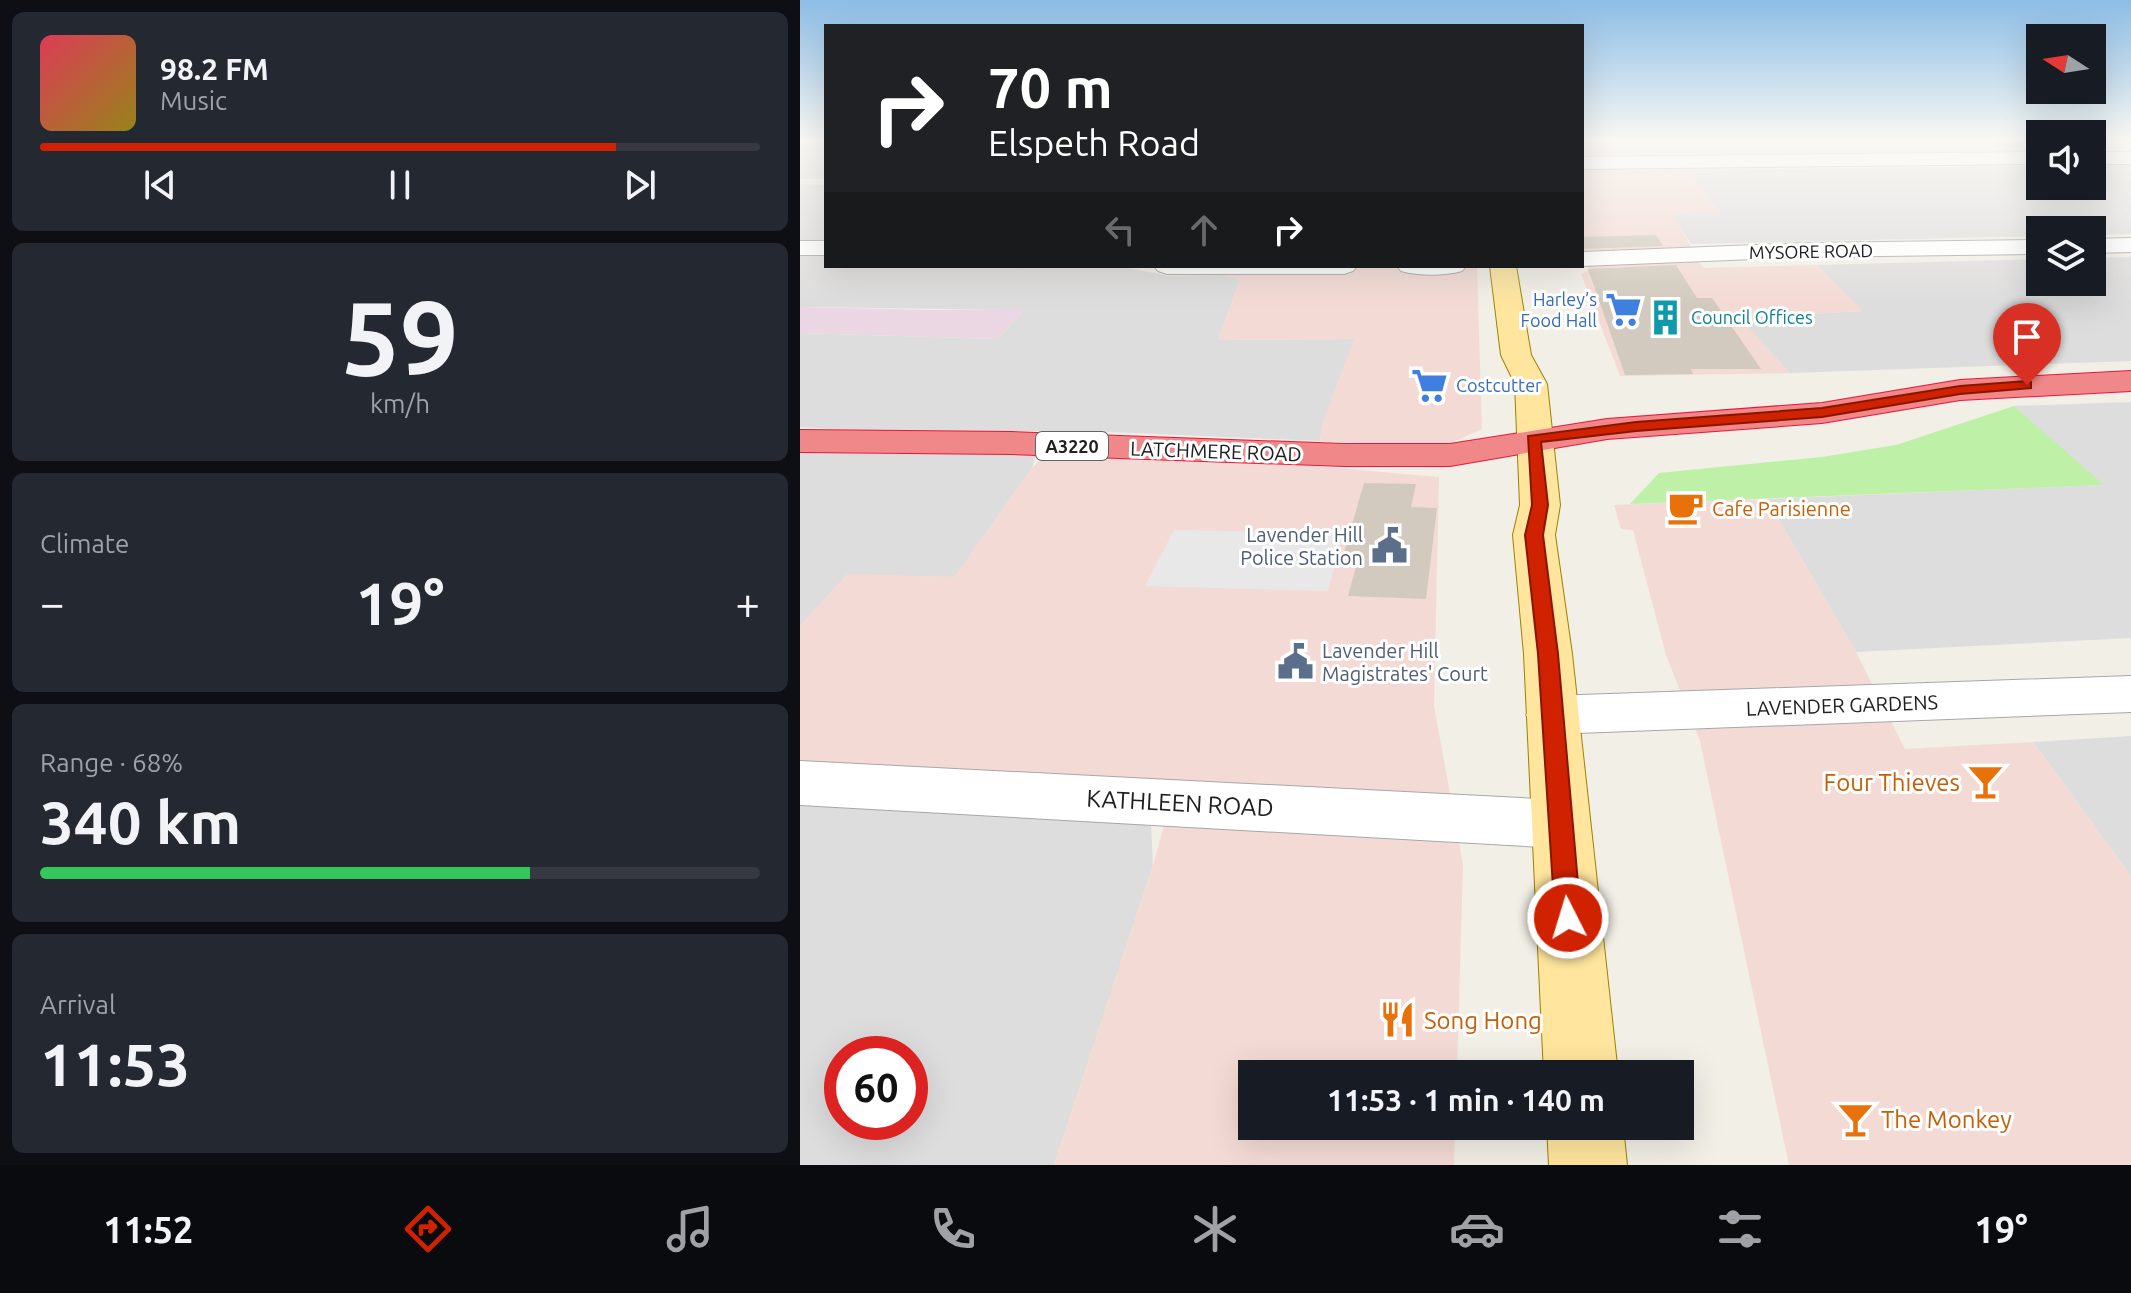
<!DOCTYPE html>
<html lang="en">
<head>
<meta charset="utf-8">
<style>
	:root { --surface:#171b24; --page:#242831; --text:#f1f3f6; --muted:#9ea1a6; --line:#363941; --accent:#d02200 }
	body { margin:0; font-family:Ubuntu,sans-serif; background:var(--page); color:var(--text); height:100vh; display:flex; flex-direction:column; font-size:30px; white-space:nowrap }
	* { box-sizing:border-box; margin:0 }
	p { font-size:26px; color:var(--muted) }
	.icon { flex:none; width:44px; height:44px; fill:none; stroke:currentColor; stroke-width:2; stroke-linecap:round; stroke-linejoin:round }
	.map { position:relative; flex:1; overflow:hidden }
	.sheet { display:flex; flex-direction:column; gap:12px; padding:12px; background:#0d0f14; width:800px }
	.sheet>* { flex:none }
	.top-card { position:absolute; left:24px; top:24px; width:760px; height:244px; border-radius:0px; box-shadow:0 8px 32px #0002; background:#202124; color:#fff; overflow:hidden }
	.needle { width:52px; rotate:282deg }
	.buttons { position:absolute; left:1226px; top:24px; display:grid; gap:16px }
	.buttons a { display:grid; place-items:center; width:80px; height:80px; border-radius:0px; background:var(--surface); box-shadow:0 8px 32px #0002; font-size:40px }
	.speed { position:absolute; left:24px; top:1036px; display:flex; gap:16px; font-size:40px; font-weight:700; text-align:center }
	.speed>* { display:grid; place-content:center; width:104px; height:104px; border-radius:50%; background:var(--surface); box-shadow:0 8px 32px #0002; line-height:1 }
	.speed .limit { border:12px solid #d22; background:#fff; color:#111 }
	.pin { position:absolute; display:grid; place-items:center; width:68px; height:68px; color:#fff; margin:-82px -34px; border-radius:50% 50% 50% 0; rotate:-45deg; box-shadow:0 0 8px #0007 }
	.pin .icon { rotate:45deg }
	.me { position:absolute; width:88px; margin:-44px; rotate:355deg; stroke-linejoin:round; filter:drop-shadow(0 0 6px #0008) }
	.turn { display:flex; align-items:center; gap:28px; height:168px; padding:0 32px; font-size:36px }
	.turn .icon { width:104px; height:104px; stroke-width:2.5 }
	.turn b { display:block; font-size:56px; line-height:68px }
	.lanes { display:flex; align-items:center; height:76px; padding:0 32px; background:#0003; justify-content:center; gap:40px; direction:ltr }
	.lanes .off { opacity:.35 }
	.big { font-size:60px; font-weight:700; line-height:1.1 }
	.sheet .widget { flex:1; display:flex; flex-direction:column; justify-content:center; gap:12px; min-width:0; padding:0 28px; border-radius:12px; background:var(--page) }
	.sheet .dial { align-items:center; gap:0 }
	.dial b { font-size:104px; line-height:1 }
	.song { display:flex; align-items:center; gap:24px }
	.cover { width:96px; height:96px; border-radius:12px; background:linear-gradient(135deg,hsl(350 70% 55%),hsl(50 70% 35%)) }
	.played { height:8px; border-radius:4px; background:linear-gradient(90deg,var(--accent) 80%,var(--line) 80%) }
	.keys { display:flex; justify-content:space-around; direction:ltr }
	.heat { display:flex; justify-content:space-between; align-items:center; font-size:44px; direction:ltr }
	.charge { height:12px; border-radius:6px; background:linear-gradient(90deg,#34c759 68%,var(--line) 0) }
	.trip { position:absolute; left:438px; top:1060px; width:456px; height:80px; border-radius:0px; background:var(--surface); box-shadow:0 8px 32px #0002; font-weight:700; line-height:80px; text-align:center }
	.tabs { display:flex; height:128px; justify-content:space-around; align-items:center; background:#090b0e; color:var(--muted) }
	.tabs .icon { width:56px; height:56px }
	.tabs .selected { color:var(--accent) }
	.tabs b { font-size:36px; color:var(--text) }
	main { display:flex; flex:1; min-height:0 }
	.map>svg:first-child { display:block }
	.residential { fill:#dedddd; fill-rule:evenodd }
	.commercial { fill:#f4dad4 }
	.industrial { fill:#ebd7e4 }
	.grass { fill:#bff0a7 }
	.parking { fill:#e8e8e8 }
	.building { fill:#d2cabe }
	.lines { fill:none; stroke-linecap:round; stroke-linejoin:round }
	.street-casing { stroke:#a7a7a7; stroke-width:2 }
	.primary-casing { stroke:#9c8200; stroke-width:2 }
	.highway-casing { stroke:#ec163c; stroke-width:2 }
	.street { fill:#fff; fill-rule:evenodd }
	.primary { fill:#ffe59d; fill-rule:evenodd }
	.highway { fill:#f08789; fill-rule:evenodd }
	.route { fill:#d02200; stroke:#871600; stroke-width:2 }
	.labels { text-anchor:middle; dominant-baseline:central; stroke-width:6; stroke-linejoin:round; paint-order:stroke }
	.far-street-label { font-size:18px; fill:#202020; stroke:#fff }
	.far-shop-label { font-size:18px; fill:#366cbe; stroke:#fff; text-anchor:end }
	.far-culture-label { font-size:18px; fill:#0d838f; stroke:#fff; text-anchor:start }
	.shield { fill:#fff; stroke:#636363; stroke-width:2 }
	.shield-label { font-size:18px; font-weight:bold; fill:#202020 }
	.street-label { font-size:20px; fill:#202020; stroke:#fff }
	.food-label { font-size:20px; fill:#c56008; stroke:#fff; text-anchor:start }
	.service-label { font-size:20px; fill:#4e5e75; stroke:#fff; text-anchor:end }
	.near-food-label { font-size:24px; fill:#c56008; stroke:#fff; text-anchor:start }
	.near-street-label { font-size:24px; fill:#202020; stroke:#fff }
</style>
</head>
<body>
<main>
<section class="sheet">
<div class="widget">
<div class="song"><i class="cover"></i><div><b>98.2 FM</b><p>Music</p></div></div>
<div class="played"></div>
<div class="keys"><svg class="icon" aria-label="previous" viewBox="0 0 24 24"><path d="M18 5L8 12l10 7zM5 5v14"/></svg><svg class="icon" aria-label="pause" viewBox="0 0 24 24"><path d="M8 5v14M16 5v14"/></svg><svg class="icon" aria-label="next" viewBox="0 0 24 24"><path d="M6 5l10 7-10 7zM19 5v14"/></svg></div>
</div>
<div class="widget dial"><b>59</b><p>km/h</p></div>
<div class="widget"><p>Climate</p>
<div class="heat"><a>−</a><b class="big">19°</b><a>+</a></div>
</div>
<div class="widget"><p>Range · 68%</p><b class="big">340 km</b><div class="charge"></div></div>
<div class="widget"><p>Arrival</p><b class="big">11:53</b></div>
</section>
<div class="map">
<svg width="1331" height="1165" viewBox="0 0 1331 1165">
	<rect width="100%" height="100%" fill="#f1efe6"/>
	<path class="residential" d="M 0,141 L 26,141 L 26,179 L 0,179 Z
		M 811,141 L 1240,141 L 1240,151 L 818,155 Z
		M 1292,165 L 1331,165 L 1331,234 L 1292,235 L 1292,230 L 1240,230 L 1240,236 L 891,244 L 871,213 L 919,211 L 887,170 L 1240,166 L 1240,186 L 1292,186 Z
		M 0,184 L 26,185 L 26,244 L 0,244 Z
		M 0,254 L 26,254 L 26,266 L 319,266 L 368,276 L 424,275 L 440,280 L 418,340 L 555,339 L 523,422 L 520,441 L 286,431 L 73,431 L 0,427 L 0,333 L 197,339 L 224,310 L 0,307 Z
		M 1331,257 L 1331,361 L 990,373 L 939,318 L 1062,311 L 1017,265 L 1240,259 L 1240,282 L 1292,282 L 1292,258 Z
		M 1331,402 L 1331,638 L 1056,652 L 967,499 L 1302,485 L 1214,406 Z
		M 0,453 L 236,454 L 232,468 L 155,577 L 47,575 L 0,626 Z
		M 1331,736 L 1331,876 L 1233,742 Z
		M 0,805 L 351,823 L 353,866 L 254,1165 L 0,1165 ZM 42,1054 L 110,1054 L 110,1122 L 42,1122 Z"/>
	<path class="commercial" d="M 782,141 L 811,141 L 826,171 L 887,170 L 920,212 L 872,213 L 903,268 L 1017,265 L 1063,311 L 940,318 L 990,373 L 820,376 L 781,274 L 789,270 L 782,257 Z
		M 390,266 L 677,266 L 682,429 L 642,447 L 520,441 L 523,422 L 554,339 L 418,340 L 440,280 Z
		M 246,455 L 432,459 L 639,477 L 634,706 L 663,865 L 657,1074 L 452,1074 L 452,1126 L 655,1126 L 654,1165 L 254,1165 L 353,866 L 374,788 L 310,777 L 0,767 L 0,626 L 47,574 L 155,577 L 232,468 Z
		M 967,499 L 1056,652 L 1105,749 L 1233,742 L 1331,876 L 1331,1165 L 989,1165 L 900,741 L 866,655 L 833,530 L 821,529 L 814,505 Z"/>
	<path class="industrial" d="M 0,307 L 135,310 L 225,309 L 197,339 L 0,333 Z"/>
	<path class="grass" d="M 1214,406 L 1304,485 L 830,504 L 859,473 L 1022,457 L 1096,445 Z"/>
	<path class="parking" d="M 374,530 L 386,530 L 543,534 L 528,591 L 345,586 Z"/>
	<path class="building" d="M 856,235 L 863,246 L 782,249 L 782,237 Z
		M 876,265 L 897,298 L 912,298 L 961,369 L 891,369 L 893,374 L 825,375 L 788,269 Z
		M 564,483 L 616,484 L 611,507 L 637,508 L 626,599 L 548,596 L 557,563 L 541,563 Z"/>
	<g class="lines">
		<defs>
			<path id="street" d="M 1240,152 L 1240,164 L 782,169 L 782,157 Z
				M 1292,152 L 1331,152 L 1331,164 L 1292,164 Z
				M 1331,238 L 1331,252 L 1292,253 L 1292,239 Z
				M 1240,240 L 1240,254 L 1006,257 L 782,266 L 780,266 L 782,252 L 1006,243 Z
				M 0,241 L 26,241 L 26,255 L 0,255 Z
				M 354,266 L 557,266 L 553,271 L 544,274 L 367,274 L 358,271 Z
				M 597,266 L 666,266 L 662,271 C 644,276 619,276 601,271 Z
				M 1331,676 L 1331,712 L 752,734 L 734,728 L 726,715 L 734,702 L 752,696 Z
				M 0,761 L 760,800 L 781,807 L 789,824 L 781,841 L 760,848 L 0,805 Z"/>
			<path id="primary" d="M 690,266 L 716,266 L 731,355 L 747,384 L 760,505 L 755,535 L 772,654 L 818,1074 L 744,1074 L 724,654 L 713,535 L 720,505 L 715,384 L 701,355 Z
				M 747,1126 L 823,1126 L 827,1165 L 749,1165 Z"/>
			<path id="highway" d="M 1331,371 L 1331,391 L 1160,400 L 1022,423 L 807,439 L 650,466 L 544,466 L 211,454 L 0,452 L 0,430 L 211,432 L 544,444 L 650,444 L 807,419 L 1022,403 L 1160,380 Z"/>
		</defs>
		<use href="#street" class="street-casing"/>
		<use href="#primary" class="primary-casing"/>
		<use href="#highway" class="highway-casing"/>
		<use href="#street" class="street"/>
		<use href="#primary" class="primary"/>
		<use href="#highway" class="highway"/>
	</g>
	<linearGradient id="sky" x2="0" y2="1"><stop stop-color="#8cbde6"/><stop offset="0.46" stop-color="#f9f8f4"/><stop offset="1" stop-color="#f9f8f4" stop-opacity="0"/></linearGradient>
	<rect width="1331" height="304" fill="url(#sky)"/>
	<path class="route" d="M 1227,381 L 1231,382 L 1231,388 L 1160,394 L 1022,417 L 836,431 L 741,442 L 748,505 L 743,535 L 758,654 L 781,918 L 777,926 L 768,930 L 759,926 L 755,918 L 738,654 L 725,535 L 732,505 L 728,436 L 836,422 L 1022,408 L 1160,386 Z"/>
	<defs>
		<symbol id="supermarket-bare" viewBox="-9 -9 18 18"><path d="M-6-5.5h2.5l.6 2H6L4.5 2H-2.5L-4.4-4H-6ZM-1.5 3.2a1.3 1.3 0 1 0 .1 0ZM3 3.2a1.3 1.3 0 1 0 .1 0Z" fill="#3f7fe0" stroke="#fff" stroke-width="2.5" paint-order="stroke"/></symbol>
		<symbol id="building-bare" viewBox="-9 -9 18 18"><path d="M-4-6H4V6H1V3H-1V6H-4ZM-2.5-4.3h1.7v1.8h-1.7ZM.8-4.3h1.7v1.8H.8ZM-2.5-1h1.7V.8h-1.7ZM.8-1h1.7V.8H.8Z" fill="#0f9aa8" stroke="#fff" stroke-width="2.5" paint-order="stroke"/></symbol>
		<symbol id="cafe-bare" viewBox="-9 -9 18 18"><path d="M-5.5-4.5H6V0H3Q3 3.5 0 3.5H-2.5Q-5.5 3.5-5.5 0ZM3-3.2v2h1.7v-2ZM-6 4.5H4V6H-6Z" fill="#e8710a" stroke="#fff" stroke-width="2.5" paint-order="stroke"/></symbol>
		<symbol id="civic-bare" viewBox="-9 -9 18 18"><path d="M-.6-6.5H3V-4.5H.6V-3L4-1V1h2V6H-6V1h2V-1L-.6-3ZM-1.2 2.5V6h2.4V2.5Z" fill="#5c6f8a" stroke="#fff" stroke-width="2.5" paint-order="stroke"/></symbol>
		<symbol id="bar-bare" viewBox="-9 -9 18 18"><path d="M-6-5H6L.8 .8V4.5H3.5V6h-7V4.5H-.8V.8Z" fill="#e8710a" stroke="#fff" stroke-width="2.5" paint-order="stroke"/></symbol>
		<symbol id="restaurant-bare" viewBox="-9 -9 18 18"><path d="M-5-6h1v4h1v-4h1v4h1v-4h1v5L-1.5 .5V6h-2V.5L-5-1ZM5-6V6H3V1.5H1.5Q1.5-4 5-6Z" fill="#e8710a" stroke="#fff" stroke-width="2.5" paint-order="stroke"/></symbol>
	</defs>
	<g fill-rule="evenodd">
		<use href="#supermarket-bare" x="798" y="284" width="51" height="51"/>
		<use href="#building-bare" x="840" y="292" width="51" height="51"/>
		<use href="#supermarket-bare" x="604" y="360" width="51" height="51"/>
		<use href="#cafe-bare" x="860" y="482" width="51" height="51"/>
		<use href="#civic-bare" x="564" y="520" width="51" height="51"/>
		<use href="#civic-bare" x="470" y="636" width="51" height="51"/>
		<use href="#bar-bare" x="1160" y="756" width="51" height="51"/>
		<use href="#restaurant-bare" x="572" y="994" width="51" height="51"/>
		<use href="#bar-bare" x="1030" y="1094" width="51" height="51"/>
	</g>
	<g class="labels">
		<g class="far-street-label">
			<text transform="translate(1011 251) rotate(-1)">MYSORE ROAD</text>
		</g>
		<g class="far-shop-label">
			<text x="797" y="299">Harley’s<tspan x="797" dy="21">Food Hall</tspan></text>
			<text x="656" y="385" text-anchor="start">Costcutter</text>
		</g>
		<g class="far-culture-label">
			<text x="891" y="317">Council Offices</text>
		</g>
		<rect class="shield" x="236" y="432" width="72" height="28" rx="6"/>
		<g class="shield-label">
			<text x="272" y="446">A3220</text>
		</g>
		<g class="street-label">
			<text transform="translate(416 451) rotate(2)">LATCHMERE ROAD</text>
			<text transform="translate(1042 705) rotate(-2)">LAVENDER GARDENS</text>
		</g>
		<g class="food-label">
			<text x="912" y="508">Cafe Parisienne</text>
		</g>
		<g class="service-label">
			<text x="563" y="534">Lavender Hill<tspan x="563" dy="23">Police Station</tspan></text>
			<text x="522" y="650" text-anchor="start">Lavender Hill<tspan x="522" dy="23">Magistrates' Court</tspan></text>
		</g>
		<g class="near-food-label">
			<text x="1160" y="782" text-anchor="end">Four Thieves</text>
			<text x="624" y="1020">Song Hong</text>
			<text x="1081" y="1119">The Monkey</text>
		</g>
		<g class="near-street-label">
			<text transform="translate(380 803) rotate(3)">KATHLEEN ROAD</text>
		</g>
	</g>
</svg>
<div class="buttons">
<a><svg class="needle" viewBox="-14 -14 28 28"><path d="M0-13l5 13h-10z" fill="#e53935"/><path d="M0 13l5-13h-10z" fill="#9ea1a6"/></svg></a>
<a><svg class="icon" aria-label="sound" viewBox="0 0 24 24"><path d="M4 9h4l5-4v14l-5-4H4zM17 9q2 3 0 6"/></svg></a>
<a><svg class="icon" aria-label="layers" viewBox="0 0 24 24"><path d="M12 4l9 5-9 5-9-5zM3 14l9 5 9-5"/></svg></a>
</div>
<div class="speed"><div class="limit">60</div></div>
<div class="pin" style="left:1227px;top:385px;background:#d93025"><svg class="icon" aria-label="arrive" viewBox="0 0 24 24"><path d="M6 21V4h12l-3 4 3 4H6"/></svg></div>
<svg class="me" style="left:768px;top:918px" viewBox="-20 -20 40 40"><circle r="17" fill="#d02200" stroke="#fff" stroke-width="3"/><path d="M0-11L8 9 0 5-8 9z" fill="#fff"/></svg>
<div class="trip">11:53 · 1 min · 140 m</div>
<div class="top-card">
<div class="turn"><svg class="icon" aria-label="right" viewBox="0 0 24 24"><path d="M7 20v-9h11M14 6l5 5-5 5"/></svg><div><b>70 m</b>Elspeth Road</div></div>
<div class="lanes"><svg class="icon off" aria-label="left" viewBox="0 0 24 24"><path d="M17 20v-9H6M10 6l-5 5 5 5"/></svg><svg class="icon off" aria-label="ahead" viewBox="0 0 24 24"><path d="M12 20V5M6 11l6-6 6 6"/></svg><svg class="icon" aria-label="right" viewBox="0 0 24 24"><path d="M7 20v-9h11M14 6l5 5-5 5"/></svg></div>
</div>
</div>
</main>
<nav class="tabs">
<b>11:52</b>
<svg class="icon selected" aria-label="directions" viewBox="0 0 24 24"><path d="M12 3l9 9-9 9-9-9zM9 14v-3h6M13 9l2 2-2 2"/></svg>
<svg class="icon" aria-label="music" viewBox="0 0 24 24"><path d="M9 18V5l10-2v13"/><circle cx="6" cy="18" r="3"/><circle cx="16" cy="16" r="3"/></svg>
<svg class="icon" aria-label="phone" viewBox="0 0 24 24"><path d="M5 4h4l2 5-3 2q2 4 5 5l2-3 5 2v4C11 20 4 13 5 4z"/></svg>
<svg class="icon" aria-label="climate" viewBox="0 0 24 24"><path d="M12 3v18M4 7l16 10M4 17L20 7"/></svg>
<svg class="icon" aria-label="car" viewBox="0 0 24 24"><path d="M5 17H2v-5l4-1 3-4h7l3 4 3 1v5h-3M9 17h6M6 11h13"/><circle cx="7" cy="17" r="2"/><circle cx="17" cy="17" r="2"/></svg>
<svg class="icon" aria-label="filters" viewBox="0 0 24 24"><path d="M4 7h16M4 17h16"/><circle cx="9" cy="7" r="2"/><circle cx="15" cy="17" r="2"/></svg>
<b>19°</b>
</nav>
</body>
</html>
